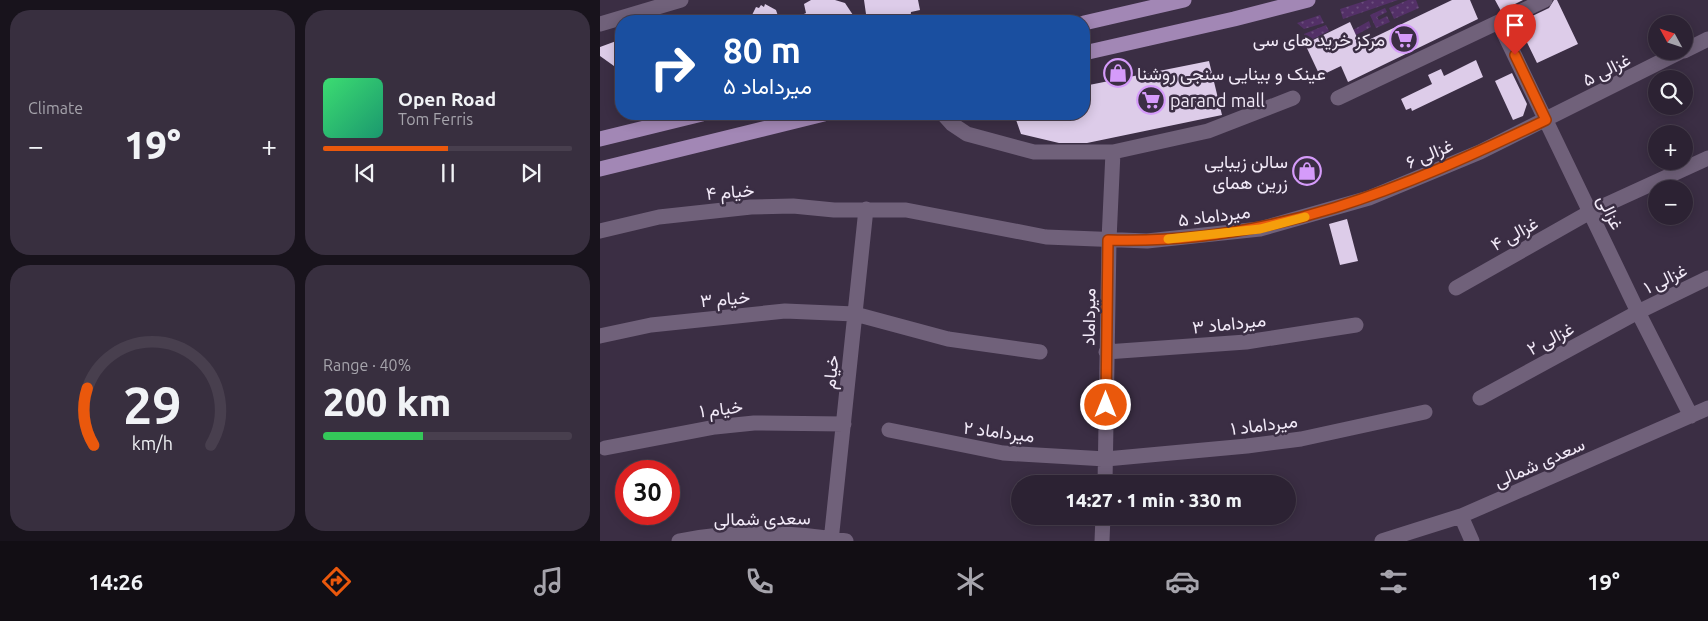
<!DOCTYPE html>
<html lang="en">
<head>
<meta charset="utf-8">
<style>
	:root { --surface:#2c2233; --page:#382f3f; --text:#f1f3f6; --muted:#a6a4ac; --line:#483f4e; --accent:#ea580c }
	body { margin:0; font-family:Ubuntu,Vazirmatn,sans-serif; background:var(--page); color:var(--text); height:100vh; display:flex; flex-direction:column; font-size:19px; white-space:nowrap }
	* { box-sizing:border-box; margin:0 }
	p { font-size:16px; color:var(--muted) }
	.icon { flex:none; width:28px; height:28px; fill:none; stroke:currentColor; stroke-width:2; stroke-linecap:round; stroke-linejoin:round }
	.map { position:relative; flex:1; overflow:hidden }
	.sheet { display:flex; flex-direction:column; gap:10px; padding:10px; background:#18131c; width:600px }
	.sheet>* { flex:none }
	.hud { position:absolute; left:15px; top:15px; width:475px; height:105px; border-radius:20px; box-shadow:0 2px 12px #0003,0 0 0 1px var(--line); background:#1a4fa0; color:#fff; overflow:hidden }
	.needle { width:32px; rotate:310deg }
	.tools { position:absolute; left:1048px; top:15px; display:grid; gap:10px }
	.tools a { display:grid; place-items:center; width:45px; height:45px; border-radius:50%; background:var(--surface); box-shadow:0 2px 12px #0003,0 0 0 1px var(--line); font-size:25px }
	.speed { position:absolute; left:15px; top:460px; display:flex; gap:10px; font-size:25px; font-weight:700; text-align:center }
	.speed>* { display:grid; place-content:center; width:65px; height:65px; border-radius:50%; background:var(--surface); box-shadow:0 2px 12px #0003,0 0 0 1px var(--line); line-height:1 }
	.speed .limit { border:8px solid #d22; background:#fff; color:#111 }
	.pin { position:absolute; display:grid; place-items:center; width:42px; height:42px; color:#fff; margin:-51px -21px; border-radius:50% 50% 50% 0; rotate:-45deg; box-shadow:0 0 5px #0007 }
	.pin .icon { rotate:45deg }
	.me { position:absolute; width:55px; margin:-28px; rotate:0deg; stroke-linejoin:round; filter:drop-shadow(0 0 4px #0008) }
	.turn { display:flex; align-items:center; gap:18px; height:105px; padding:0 25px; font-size:22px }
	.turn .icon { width:65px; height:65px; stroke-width:2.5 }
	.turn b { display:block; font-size:35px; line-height:42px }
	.big { font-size:38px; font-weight:800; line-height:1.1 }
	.sheet .card { flex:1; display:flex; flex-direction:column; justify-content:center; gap:8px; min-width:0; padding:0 18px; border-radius:20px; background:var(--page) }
	.sheet .dial { align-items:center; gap:0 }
	.dial svg { height:130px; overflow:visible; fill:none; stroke:var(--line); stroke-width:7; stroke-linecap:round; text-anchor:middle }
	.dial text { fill:var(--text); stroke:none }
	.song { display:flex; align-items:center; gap:15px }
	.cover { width:60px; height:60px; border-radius:8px; background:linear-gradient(135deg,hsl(140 70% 55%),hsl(160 70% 35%)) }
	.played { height:5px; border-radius:2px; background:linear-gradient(90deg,var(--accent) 50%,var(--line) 50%) }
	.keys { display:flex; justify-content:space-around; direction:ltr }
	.heat { display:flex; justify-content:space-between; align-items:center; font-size:28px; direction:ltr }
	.charge { height:8px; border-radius:4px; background:linear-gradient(90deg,#34c759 40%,var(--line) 0) }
	.sheet .tiles { flex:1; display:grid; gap:10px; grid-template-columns:repeat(2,1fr) }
	.trip { position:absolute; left:411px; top:475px; width:285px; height:50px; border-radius:25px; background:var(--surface); box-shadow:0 2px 12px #0003,0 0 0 1px var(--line); font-weight:800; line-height:50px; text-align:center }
	.tabs { display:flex; height:80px; justify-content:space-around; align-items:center; background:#120e14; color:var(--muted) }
	.tabs .icon { width:35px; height:35px }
	.tabs .active { color:var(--accent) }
	.tabs b { font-size:22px; color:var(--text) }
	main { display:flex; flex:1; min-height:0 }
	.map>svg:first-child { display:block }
	.grass { fill:url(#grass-dots) }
	.building { fill:#ddcce9 }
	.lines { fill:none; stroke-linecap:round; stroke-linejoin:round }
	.minor { stroke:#70617a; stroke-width:15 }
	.major { stroke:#a287b5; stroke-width:15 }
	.route-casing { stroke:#983908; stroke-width:12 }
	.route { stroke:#ea580c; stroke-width:9 }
	.slow { stroke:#f59e0b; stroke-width:9 }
	.labels { text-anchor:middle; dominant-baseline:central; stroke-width:5; stroke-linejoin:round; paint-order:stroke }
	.poi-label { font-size:18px; fill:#f2eaf8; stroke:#3b2e44; text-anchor:end }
	.street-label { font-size:18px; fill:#f2eaf8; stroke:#3b2e44 }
</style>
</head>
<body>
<main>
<section class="sheet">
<div class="tiles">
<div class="card"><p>Climate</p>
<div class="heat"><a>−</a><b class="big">19°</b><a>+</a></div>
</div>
<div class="card">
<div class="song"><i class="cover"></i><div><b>Open Road</b><p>Tom Ferris</p></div></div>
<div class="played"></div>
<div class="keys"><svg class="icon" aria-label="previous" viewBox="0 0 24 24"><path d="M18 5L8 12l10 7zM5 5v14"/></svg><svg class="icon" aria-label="pause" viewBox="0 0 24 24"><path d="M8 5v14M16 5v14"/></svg><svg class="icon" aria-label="next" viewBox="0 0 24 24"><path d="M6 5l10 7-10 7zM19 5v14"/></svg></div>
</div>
<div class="card dial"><svg viewBox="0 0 100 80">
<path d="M14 69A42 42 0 1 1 86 69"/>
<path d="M14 69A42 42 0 0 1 10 34" stroke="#ea580c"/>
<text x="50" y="56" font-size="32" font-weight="700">29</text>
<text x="50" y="72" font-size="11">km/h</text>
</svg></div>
<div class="card"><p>Range · 40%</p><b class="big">200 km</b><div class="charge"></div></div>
</div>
</section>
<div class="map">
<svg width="1108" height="541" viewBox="0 0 1108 541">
	<defs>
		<pattern id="grass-dots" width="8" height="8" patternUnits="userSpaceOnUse" patternTransform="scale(1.25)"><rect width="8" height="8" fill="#533067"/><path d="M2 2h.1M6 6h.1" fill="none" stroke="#6c4e7e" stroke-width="1.8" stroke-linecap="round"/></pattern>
	</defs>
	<rect width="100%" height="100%" fill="#3b2e44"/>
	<path class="grass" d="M 768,0 L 798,0 L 743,19 L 740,9 Z
		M 808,0 L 816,0 L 819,8 L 794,19 L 789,8 Z
		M 785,8 L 787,12 L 777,17 L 779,20 L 787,16 L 790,22 L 776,28 L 770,15 Z
		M 720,15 L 724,23 L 704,29 L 697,23 Z
		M 769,21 L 771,27 L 756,35 L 753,30 Z
		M 726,25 L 729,31 L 707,42 L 704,34 Z"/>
	<path class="building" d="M 211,0 L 235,0 L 245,3 L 253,15 L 248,21 L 189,21 L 206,13 L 204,4 Z
		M 264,0 L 318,0 L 320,10 L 311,12 L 310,20 L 303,15 L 287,19 L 286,21 L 267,21 Z
		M 852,0 L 870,0 L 878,19 L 748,82 L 741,66 L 720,76 L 705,44 L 750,22 L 760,44 Z
		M 895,0 L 923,0 L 901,11 Z
		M 954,0 L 957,0 L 978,44 L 937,63 L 922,32 L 926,19 L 949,8 Z
		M 165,4 L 176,10 L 179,19 L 149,21 L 156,7 L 159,8 L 161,5 L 164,7 Z
		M 19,40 L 21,46 L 21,71 L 0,56 L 0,47 Z
		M 876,60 L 883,77 L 812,111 L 811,108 L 806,110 L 801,99 L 832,84 L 828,75 L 841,69 L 844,76 Z
		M 609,61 L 622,115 L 487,143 L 459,143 L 421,134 L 414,114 L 484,114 L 484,86 Z
		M 912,73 L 927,104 L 923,116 L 913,120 L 895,81 Z
		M 747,219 L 758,261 L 740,265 L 729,224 Z"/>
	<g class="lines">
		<path class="minor" d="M 899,23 L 1038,312 L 1091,416
			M 0,24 L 81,0
			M 1084,51 L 1108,39
			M 738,98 L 945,0
			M 343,114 L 352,124 L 367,134 L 434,152 L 513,152 L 608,131 L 693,98
			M 0,231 L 59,217 L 151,207 L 193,206 L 234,210 L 306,210 L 446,237 L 547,241 L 660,229 L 769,198 L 827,174 L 880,152 L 1082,51
			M 856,288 L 990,212 L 1108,158
			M 0,336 L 51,325 L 185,311 L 255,314 L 348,339 L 440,352
			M 506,352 L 646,342 L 756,325
			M 880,398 L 1038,312 L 1108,278
			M 289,430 L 403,453 L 506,459 L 647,446 L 701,439 L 825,412
			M 5,448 L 115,427 L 154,423 L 244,424
			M 505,484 L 509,240 L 513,152
			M 861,516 L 872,541
			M 79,541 C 129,530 196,532 246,541
			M 231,541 L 266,209
			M 502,541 L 503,516
			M 782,541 L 861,516 L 1108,408"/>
		<path class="major" d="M 484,23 L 584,0
			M 484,53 L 634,19 L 708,0
			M 0,139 L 102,114
			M 0,169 L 224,114"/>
	</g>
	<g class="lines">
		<defs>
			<path id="route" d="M 506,405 L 508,240 C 673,245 801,189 946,120 L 915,55"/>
		</defs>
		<use href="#route" class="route-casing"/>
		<use href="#route" class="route"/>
		<path class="slow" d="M 568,239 L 660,229 L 705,217"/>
	</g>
	<defs>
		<symbol id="supermarket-ring" viewBox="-11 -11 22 22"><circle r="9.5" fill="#3b2e44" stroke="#d59bfa" stroke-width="1.5"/><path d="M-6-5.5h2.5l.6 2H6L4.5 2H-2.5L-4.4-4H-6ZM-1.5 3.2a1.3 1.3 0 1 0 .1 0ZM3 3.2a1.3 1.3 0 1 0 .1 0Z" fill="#d59bfa"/></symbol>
		<symbol id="shop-ring" viewBox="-11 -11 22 22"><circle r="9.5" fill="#3b2e44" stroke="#d59bfa" stroke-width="1.5"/><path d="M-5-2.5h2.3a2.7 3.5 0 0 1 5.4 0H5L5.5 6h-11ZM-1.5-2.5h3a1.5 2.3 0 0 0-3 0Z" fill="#d59bfa"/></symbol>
	</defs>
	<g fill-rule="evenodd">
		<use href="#supermarket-ring" x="788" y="23" width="32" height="32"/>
		<use href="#shop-ring" x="502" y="57" width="32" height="32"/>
		<use href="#supermarket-ring" x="535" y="84" width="32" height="32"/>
		<use href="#shop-ring" x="691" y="155" width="32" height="32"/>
	</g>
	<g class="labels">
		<g class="poi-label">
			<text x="785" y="39">مرکز خرید های سی</text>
			<text x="537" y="73" text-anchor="start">عینک و بینایی سنجی روشنا</text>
			<text x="570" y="100" text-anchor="start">parand mall</text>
			<text x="688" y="161">سالن زیبایی<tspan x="688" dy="21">زرین همای</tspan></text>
		</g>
		<g class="street-label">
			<text transform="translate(1006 69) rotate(-27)">غزالی ۵</text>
			<text transform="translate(829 153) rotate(-23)">غزالی ۶</text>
			<text transform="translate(130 191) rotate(-5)">خیام ۴</text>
			<text transform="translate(1011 212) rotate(64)">غزالی</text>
			<text transform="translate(614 215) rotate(-7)">میرداماد ۵</text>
			<text transform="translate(914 233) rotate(-29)">غزالی ۴</text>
			<text transform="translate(1065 278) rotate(-26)">غزالی ۱</text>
			<text transform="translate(125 298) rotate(-5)">خیام ۳</text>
			<text transform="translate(488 317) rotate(-89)">میرداماد</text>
			<text transform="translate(629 323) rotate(-6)">میرداماد ۳</text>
			<text transform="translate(950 338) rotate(-28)">غزالی ۲</text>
			<text transform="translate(230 372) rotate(-84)">خیام</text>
			<text transform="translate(121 408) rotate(-7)">خیام ۱</text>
			<text transform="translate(664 424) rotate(-7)">میرداماد ۱</text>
			<text transform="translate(399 431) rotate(7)">میرداماد ۲</text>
			<text transform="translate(939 462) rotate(-24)">سعدی شمالی</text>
			<text transform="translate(162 518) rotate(-1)">سعدی شمالی</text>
		</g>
	</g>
</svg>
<div class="tools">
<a><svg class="needle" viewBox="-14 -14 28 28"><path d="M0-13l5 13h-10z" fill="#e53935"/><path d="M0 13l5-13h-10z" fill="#a6a4ac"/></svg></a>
<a><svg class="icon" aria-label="search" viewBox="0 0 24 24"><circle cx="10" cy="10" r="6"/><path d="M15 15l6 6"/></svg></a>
<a>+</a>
<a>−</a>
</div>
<div class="speed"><div class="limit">30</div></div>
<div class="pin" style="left:915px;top:55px;background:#d93025"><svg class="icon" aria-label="arrive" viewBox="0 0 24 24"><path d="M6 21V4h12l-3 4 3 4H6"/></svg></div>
<svg class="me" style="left:506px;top:405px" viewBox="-20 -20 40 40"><circle r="17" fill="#ea580c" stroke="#fff" stroke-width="3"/><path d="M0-11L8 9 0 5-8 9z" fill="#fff"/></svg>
<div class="trip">14:27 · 1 min · 330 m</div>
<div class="hud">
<div class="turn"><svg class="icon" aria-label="right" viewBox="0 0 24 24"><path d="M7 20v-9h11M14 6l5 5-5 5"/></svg><div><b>80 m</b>میرداماد ۵</div></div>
</div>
</div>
</main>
<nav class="tabs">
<b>14:26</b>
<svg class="icon active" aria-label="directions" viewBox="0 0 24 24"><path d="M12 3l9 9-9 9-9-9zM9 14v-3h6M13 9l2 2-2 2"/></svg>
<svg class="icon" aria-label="music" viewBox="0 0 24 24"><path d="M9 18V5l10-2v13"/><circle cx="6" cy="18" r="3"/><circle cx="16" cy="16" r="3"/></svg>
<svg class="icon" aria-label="phone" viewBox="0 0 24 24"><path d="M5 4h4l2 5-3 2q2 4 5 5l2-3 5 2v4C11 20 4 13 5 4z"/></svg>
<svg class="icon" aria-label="climate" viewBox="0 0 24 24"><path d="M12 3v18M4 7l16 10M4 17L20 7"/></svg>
<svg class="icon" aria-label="car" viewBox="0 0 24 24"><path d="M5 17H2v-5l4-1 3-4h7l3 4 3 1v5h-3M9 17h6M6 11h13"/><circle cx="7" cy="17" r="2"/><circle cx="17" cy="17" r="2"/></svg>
<svg class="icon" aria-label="filters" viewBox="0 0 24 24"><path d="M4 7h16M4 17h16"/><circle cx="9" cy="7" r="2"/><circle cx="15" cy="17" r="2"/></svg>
<b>19°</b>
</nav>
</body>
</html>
